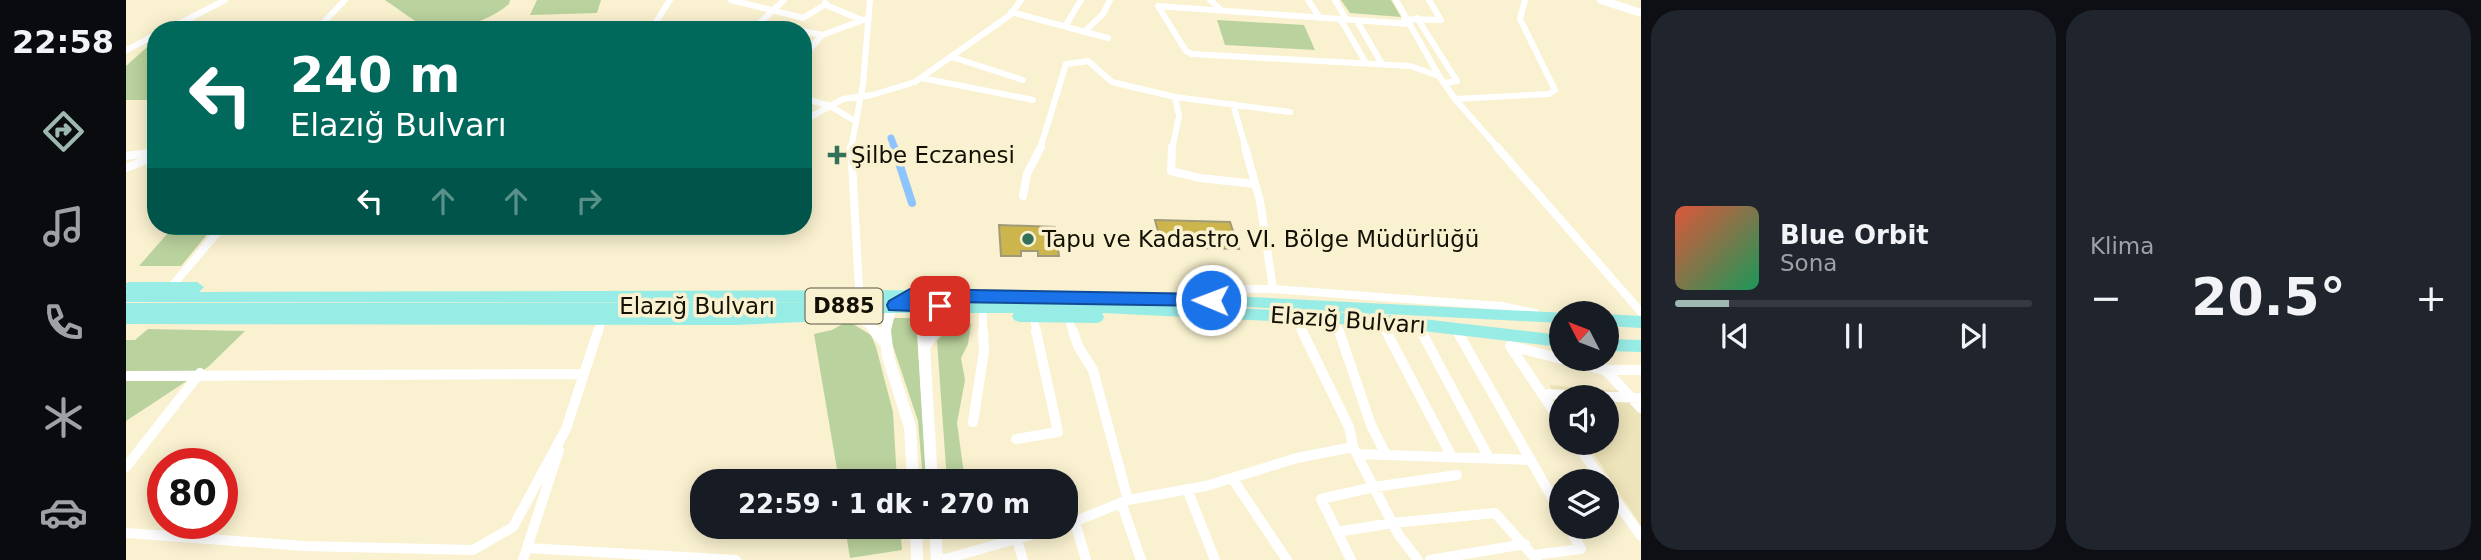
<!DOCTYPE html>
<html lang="tr">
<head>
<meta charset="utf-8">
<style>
	:root { --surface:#171b24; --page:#20242c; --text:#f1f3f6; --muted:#9ea1a6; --line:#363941; --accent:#9cb8b0 }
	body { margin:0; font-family:"DejaVu Sans",sans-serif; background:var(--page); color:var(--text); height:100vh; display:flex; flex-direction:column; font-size:26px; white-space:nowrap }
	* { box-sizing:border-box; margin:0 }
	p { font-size:23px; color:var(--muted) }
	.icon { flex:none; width:38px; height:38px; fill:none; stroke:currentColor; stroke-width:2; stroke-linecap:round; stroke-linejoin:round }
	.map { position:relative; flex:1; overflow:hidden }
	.sheet { display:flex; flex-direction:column; gap:10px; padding:10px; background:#0d0f14; width:840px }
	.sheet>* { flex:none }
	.hud { position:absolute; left:21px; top:21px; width:665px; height:214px; border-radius:28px; box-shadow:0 4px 18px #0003; background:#00695c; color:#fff; overflow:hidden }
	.needle { width:46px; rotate:312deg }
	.tools { position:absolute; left:1423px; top:301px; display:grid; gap:14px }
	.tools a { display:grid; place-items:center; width:70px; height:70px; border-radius:50%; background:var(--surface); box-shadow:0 4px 18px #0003; font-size:35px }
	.speed { position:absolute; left:21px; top:448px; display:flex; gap:14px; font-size:35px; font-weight:700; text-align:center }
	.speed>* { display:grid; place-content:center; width:91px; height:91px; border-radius:50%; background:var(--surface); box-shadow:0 4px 18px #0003; line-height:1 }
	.speed .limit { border:10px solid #d22; background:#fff; color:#111 }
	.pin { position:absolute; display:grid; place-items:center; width:60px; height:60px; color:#fff; margin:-30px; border-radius:14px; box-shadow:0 4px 10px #0006 }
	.me { position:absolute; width:77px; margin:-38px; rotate:271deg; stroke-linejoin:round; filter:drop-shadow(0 0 5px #0008) }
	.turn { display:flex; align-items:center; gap:24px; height:147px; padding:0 28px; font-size:32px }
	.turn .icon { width:91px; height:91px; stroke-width:2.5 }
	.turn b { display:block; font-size:49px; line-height:60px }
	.lanes { display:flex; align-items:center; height:66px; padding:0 28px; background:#0003; justify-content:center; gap:35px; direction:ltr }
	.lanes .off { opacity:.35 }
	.big { font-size:52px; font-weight:700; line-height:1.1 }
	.sheet .widget { flex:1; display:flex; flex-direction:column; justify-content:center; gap:10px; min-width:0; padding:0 24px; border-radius:28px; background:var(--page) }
	.song { display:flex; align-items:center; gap:21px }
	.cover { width:84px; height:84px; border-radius:10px; background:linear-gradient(135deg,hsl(10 70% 55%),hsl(150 70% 35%)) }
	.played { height:7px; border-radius:4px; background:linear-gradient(90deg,var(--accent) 15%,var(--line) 15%) }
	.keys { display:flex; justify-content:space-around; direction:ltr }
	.heat { display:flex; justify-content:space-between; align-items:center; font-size:38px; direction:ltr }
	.sheet .tiles { flex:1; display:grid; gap:10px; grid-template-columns:repeat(2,1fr) }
	.trip { position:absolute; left:564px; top:469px; width:388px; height:70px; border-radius:28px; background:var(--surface); box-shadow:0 4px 18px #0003; font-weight:700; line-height:70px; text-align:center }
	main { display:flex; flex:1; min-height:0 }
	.tabs { display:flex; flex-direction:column; width:126px; justify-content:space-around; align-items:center; background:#090b0e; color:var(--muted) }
	.tabs .icon { width:49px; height:49px }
	.tabs .current { color:var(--accent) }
	.tabs b { font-size:32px; color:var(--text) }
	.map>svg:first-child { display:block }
	.built { fill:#eee4ba }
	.green { fill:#bad29d }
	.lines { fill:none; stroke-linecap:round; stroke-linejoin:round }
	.canal-far1 { stroke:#8ec4fe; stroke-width:7 }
	.canal { stroke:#8ec4fe; stroke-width:8 }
	.building { fill:#cdb54e; stroke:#a19a7a; stroke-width:2 }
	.minor-far2 { stroke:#fff; stroke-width:6 }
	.minor-far1 { stroke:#fff; stroke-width:8 }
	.minor { stroke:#fff; stroke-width:10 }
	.tertiary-far2 { stroke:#fff; stroke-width:8 }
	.tertiary-far1 { stroke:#fff; stroke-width:10 }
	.tertiary { stroke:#fff; stroke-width:12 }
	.trunk { fill:#98ece6; fill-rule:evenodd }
	.route { fill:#1a73e8; stroke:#114b97; stroke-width:2 }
	.poi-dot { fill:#34705a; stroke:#f9f1cf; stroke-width:2.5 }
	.labels { text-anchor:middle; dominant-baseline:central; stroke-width:7; stroke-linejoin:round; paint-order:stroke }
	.shield { fill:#f9f1cf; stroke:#585442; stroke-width:2 }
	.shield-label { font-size:21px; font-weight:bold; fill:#131005 }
	.poi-label { font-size:23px; fill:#131005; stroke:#f9f1cf; text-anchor:start }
	.street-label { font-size:23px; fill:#131005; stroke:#f9f1cf }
</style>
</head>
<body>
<main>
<nav class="tabs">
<b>22:58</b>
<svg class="icon current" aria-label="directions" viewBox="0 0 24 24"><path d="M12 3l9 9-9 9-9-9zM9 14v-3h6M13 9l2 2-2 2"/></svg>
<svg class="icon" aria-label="music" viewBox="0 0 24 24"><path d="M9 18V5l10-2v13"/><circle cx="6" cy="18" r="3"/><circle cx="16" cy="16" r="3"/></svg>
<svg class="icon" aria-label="phone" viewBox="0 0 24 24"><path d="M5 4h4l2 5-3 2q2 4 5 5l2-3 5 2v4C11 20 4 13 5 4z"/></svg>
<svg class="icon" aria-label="climate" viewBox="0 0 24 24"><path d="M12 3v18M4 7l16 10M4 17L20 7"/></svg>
<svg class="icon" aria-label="car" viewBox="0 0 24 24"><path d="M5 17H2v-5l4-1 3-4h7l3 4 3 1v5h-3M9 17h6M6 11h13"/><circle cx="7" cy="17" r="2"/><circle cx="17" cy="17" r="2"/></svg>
</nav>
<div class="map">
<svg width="1515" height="560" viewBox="0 0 1515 560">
	<rect width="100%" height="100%" fill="#f9f1cf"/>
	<path class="built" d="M 1423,385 L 1515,393 L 1515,526 L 1461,443 L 1480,443 L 1480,397 L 1435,397 L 1435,404 Z"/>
	<path class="green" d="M 259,0 L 384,0 L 383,4 C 366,18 348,25 326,26 C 316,27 309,25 299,28 Z
		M 411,0 L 475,0 L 471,13 L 404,15 Z
		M 1215,0 L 1265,0 L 1275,17 L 1224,13 Z
		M 1091,20 L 1178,25 L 1189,50 L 1099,45 Z
		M 30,39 L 30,100 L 0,100 L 0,66 Z
		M 48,226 L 88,226 L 55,266 L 13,266 Z
		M 766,318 L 790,318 L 801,481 L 797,481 L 792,421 L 764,337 Z
		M 722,321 L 745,335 L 750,347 L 767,412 L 771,481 L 713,481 L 688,334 L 706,330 Z
		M 845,324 L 842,344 L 835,358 L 839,380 L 831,423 L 839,481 L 821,481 L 811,341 L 824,326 Z
		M 22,329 L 119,331 L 82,367 L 0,421 L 0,340 L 9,340 Z
		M 719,527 L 774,527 L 776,550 L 724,558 Z"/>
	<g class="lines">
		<path class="canal-far1" d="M 765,138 L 769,149"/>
		<path class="canal" d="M 768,147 L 786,203"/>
	</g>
	<path class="building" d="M 1029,220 L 1104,222 L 1113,249 L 1036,247 Z
		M 873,225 L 929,227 L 933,256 L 912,256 L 912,251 L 895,251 L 895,256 L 875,256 Z"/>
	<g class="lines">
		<path class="minor-far2" d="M 605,0 L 677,18 L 700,4
			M 1084,0 L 1094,9
			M 1182,0 L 1194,18
			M 1209,0 L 1220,19
			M 1270,0 L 1313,76
			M 699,2 L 702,6 L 736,20
			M 885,12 L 982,38
			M 1291,18 L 1331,81 L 1318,83
			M 1278,19 L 1315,20 L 1303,0
			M 1215,20 L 1240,63
			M 1231,21 L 1256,64
			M 1284,24 L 1032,6 L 1060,51 L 1066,54 L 1284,66 L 1313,76 L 1329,99 L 1373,149
			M 940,25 L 955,0
			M 41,30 L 99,0
			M 195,30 L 195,25 L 219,0
			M 525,30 L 544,0
			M 626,30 L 658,0
			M 677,31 L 696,35
			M 958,32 L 977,14 L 984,0
			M 0,50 L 30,35
			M 677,57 L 696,35 L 743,18
			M 826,57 L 897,80
			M 796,78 L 907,100
			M 677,98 L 704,106 L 729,121
			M 1329,99 L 1423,94 L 1429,90 L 1394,19 L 1399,0
			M 1107,104 L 1120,149
			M 677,121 L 717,99 L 746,95 L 789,82 L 884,15 L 895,0
			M 725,149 L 737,84 L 744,0
			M 914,149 L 940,64 L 962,61 L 986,82 L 1049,97
			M 1046,149 L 1053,116 L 1049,97 L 1164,112"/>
		<path class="minor-far1" d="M 725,147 L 733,287
			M 1046,147 L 1045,171 L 1074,178 L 1129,184
			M 1119,147 L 1134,201 L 1147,289
			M 1371,147 L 1515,312
			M 0,156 L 30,152
			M 0,168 L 30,156
			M 897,196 L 901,174 L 915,147
			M 525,229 L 527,226
			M 45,287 L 97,226
			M 1098,300 L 1100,289 L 1147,289 L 1375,306 L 1409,313
			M 857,316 L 857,333
			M 907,316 L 911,333
			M 942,317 L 947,333
			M 1169,317 L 1177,333
			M 1208,317 L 1213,333
			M 1254,320 L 1261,333
			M 1291,324 L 1296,333
			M 1330,329 L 1332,333
			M 472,333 L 477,317"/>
		<path class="minor" d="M 947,331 L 952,346 L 967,370 L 1002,500
			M 1176,331 L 1223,427 L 1227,447 L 1272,534 L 1292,560
			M 1213,331 L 1245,425 L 1260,455
			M 1260,331 L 1326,457
			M 1295,331 L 1363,458
			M 1331,331 L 1435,513
			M 1384,346 L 1435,422
			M 1385,346 L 1478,370 L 1515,370
			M 1469,359 L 1515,408
			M 0,376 L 458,374
			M 1416,394 L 1515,398
			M 847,422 L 858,351 L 857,331
			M 890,439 L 932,432 L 910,331
			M 1450,443 L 1477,481
			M 1231,454 L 1405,460
			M 0,467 L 74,373
			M 1106,478 L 1161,560
			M 1480,487 L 1515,536
			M 1061,489 L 1089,560
			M 995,502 L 1015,560
			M 949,522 L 960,560
			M 940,525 L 1002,500 L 1080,486 L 1171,458 L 1227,447
			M 1211,532 L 1266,523 L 1369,513 L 1411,560
			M 0,533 L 178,546 L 347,550 L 387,527 L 440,429 L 472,331
			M 891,539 L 897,560
			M 401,548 L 610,560
			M 1408,555 L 1455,549 L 1443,527
			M 397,560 L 433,450
			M 816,560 L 932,527
			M 1225,560 L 1195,499 L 1248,487 L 1331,475
			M 1304,560 L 1399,544"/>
		<path class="tertiary-far2" d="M 1475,0 L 1515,13"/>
		<path class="tertiary-far1" d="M 725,314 L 742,323 L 751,333
			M 759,333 L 765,310 L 784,295 L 794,311 L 797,333
			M 807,333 L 840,306"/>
		<path class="tertiary" d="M 749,331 L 760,343
			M 759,331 L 762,357 L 784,427 L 787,481
			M 797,331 L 806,481
			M 799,346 L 808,331
			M 790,527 L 791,560
			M 809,527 L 811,560"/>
		<path class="trunk" d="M 4,282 L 71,282 L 78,287 L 73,292 L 881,290 L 1085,295 L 1440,313 L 1435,313 L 1435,323 L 1085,305 L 982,303 L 1254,314 L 1435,335 L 1435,347 L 1254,326 L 976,313 L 978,317 L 976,321 L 971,323 L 893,322 L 888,320 L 886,316 L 888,313 L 733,313 L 731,318 L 726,320 L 609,325 L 0,324 L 0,303 L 933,302 L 0,302 L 0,292 L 2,292 L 0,291 L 0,283 Z
			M 1480,314 L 1515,316 L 1515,328 L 1480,326 Z
			M 1480,339 L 1515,340 L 1515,352 L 1480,351 Z"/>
	</g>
	<path class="route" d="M 784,289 L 1085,294 L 1093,300 L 1085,306 L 820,302 L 823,306 L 820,310 L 814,312 L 763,310 L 761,305 L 763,301 Z"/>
	<g class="poi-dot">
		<path d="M707.5 144.5h7v7h7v7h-7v7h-7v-7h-7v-7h7z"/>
		<circle cx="902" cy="239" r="7"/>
	</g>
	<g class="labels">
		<rect class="shield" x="679.5" y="288.5" width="77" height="35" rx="5"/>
		<g class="shield-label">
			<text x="718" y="306">D885</text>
		</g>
		<g class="poi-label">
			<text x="725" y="155">Şilbe Eczanesi</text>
			<text x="916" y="239">Tapu ve Kadastro VI. Bölge Müdürlüğü</text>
		</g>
		<g class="street-label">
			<text x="571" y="306">Elazığ Bulvarı</text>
			<text transform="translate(1222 320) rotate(4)">Elazığ Bulvarı</text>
		</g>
	</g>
</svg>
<div class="tools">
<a><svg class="needle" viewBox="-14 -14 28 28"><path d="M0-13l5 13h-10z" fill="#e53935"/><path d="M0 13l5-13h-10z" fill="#9ea1a6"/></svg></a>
<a><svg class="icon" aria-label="sound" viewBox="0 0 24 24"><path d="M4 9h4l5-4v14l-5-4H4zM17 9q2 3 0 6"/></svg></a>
<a><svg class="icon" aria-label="layers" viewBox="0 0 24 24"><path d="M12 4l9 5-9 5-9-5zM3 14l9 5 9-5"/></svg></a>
</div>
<div class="speed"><div class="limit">80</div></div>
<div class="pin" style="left:814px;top:306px;background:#d93025"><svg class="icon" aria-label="arrive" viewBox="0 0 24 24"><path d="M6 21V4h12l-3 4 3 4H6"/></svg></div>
<svg class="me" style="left:1085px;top:300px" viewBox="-20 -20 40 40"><circle r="17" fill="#1a73e8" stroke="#fff" stroke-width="3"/><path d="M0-11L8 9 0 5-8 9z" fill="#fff"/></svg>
<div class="trip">22:59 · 1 dk · 270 m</div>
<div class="hud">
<div class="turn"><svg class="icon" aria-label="left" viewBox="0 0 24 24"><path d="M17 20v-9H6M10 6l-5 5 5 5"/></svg><div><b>240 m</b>Elazığ Bulvarı</div></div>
<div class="lanes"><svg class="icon" aria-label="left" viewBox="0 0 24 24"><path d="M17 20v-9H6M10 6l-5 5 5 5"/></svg><svg class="icon off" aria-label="ahead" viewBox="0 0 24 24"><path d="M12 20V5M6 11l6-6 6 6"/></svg><svg class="icon off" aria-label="ahead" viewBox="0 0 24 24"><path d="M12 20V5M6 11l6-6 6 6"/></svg><svg class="icon off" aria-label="right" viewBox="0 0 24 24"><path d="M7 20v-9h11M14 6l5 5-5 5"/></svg></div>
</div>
</div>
<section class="sheet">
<div class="tiles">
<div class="widget">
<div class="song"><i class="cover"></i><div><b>Blue Orbit</b><p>Sona</p></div></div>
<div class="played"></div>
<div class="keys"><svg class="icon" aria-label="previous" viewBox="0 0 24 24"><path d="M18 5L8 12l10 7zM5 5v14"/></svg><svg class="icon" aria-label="pause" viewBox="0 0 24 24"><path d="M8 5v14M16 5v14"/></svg><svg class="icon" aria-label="next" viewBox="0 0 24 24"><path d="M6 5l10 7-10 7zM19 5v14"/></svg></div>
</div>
<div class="widget"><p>Klima</p>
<div class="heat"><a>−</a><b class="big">20.5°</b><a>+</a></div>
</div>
</div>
</section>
</main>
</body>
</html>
